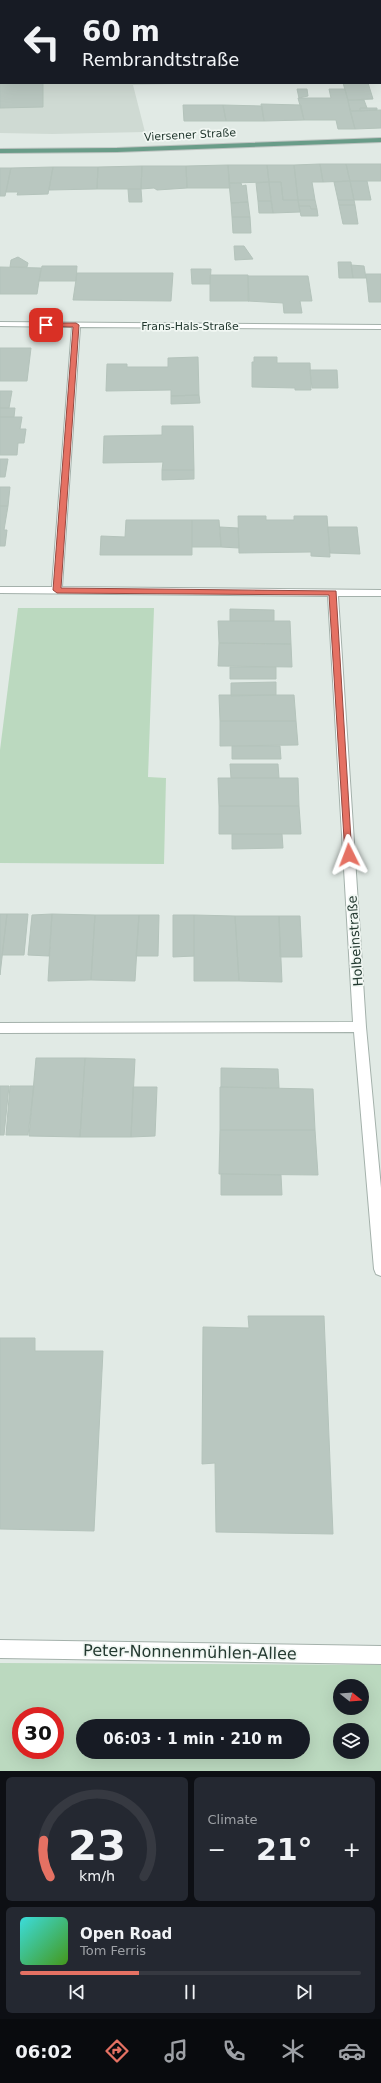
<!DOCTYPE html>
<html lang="en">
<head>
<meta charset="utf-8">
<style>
	:root { --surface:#171b24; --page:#242831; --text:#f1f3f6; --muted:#9ea1a6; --line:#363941; --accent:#e57163 }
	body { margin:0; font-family:"DejaVu Sans",sans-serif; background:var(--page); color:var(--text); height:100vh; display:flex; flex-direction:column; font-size:15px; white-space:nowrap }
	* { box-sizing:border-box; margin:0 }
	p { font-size:13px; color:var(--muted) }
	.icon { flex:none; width:22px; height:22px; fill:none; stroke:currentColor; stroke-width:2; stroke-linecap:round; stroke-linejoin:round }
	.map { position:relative; height:1771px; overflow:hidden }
	.panel { display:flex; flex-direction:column; gap:6px; padding:6px; background:#0d0f14; flex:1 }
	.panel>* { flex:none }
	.hud { position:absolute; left:0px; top:0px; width:381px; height:84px; box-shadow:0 4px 16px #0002; background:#171b24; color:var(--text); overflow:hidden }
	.needle { width:26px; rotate:107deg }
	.controls { position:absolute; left:333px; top:1679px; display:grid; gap:8px }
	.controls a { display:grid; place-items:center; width:36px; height:36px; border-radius:50%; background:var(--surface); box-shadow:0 4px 16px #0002; font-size:20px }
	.speed { position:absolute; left:12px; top:1707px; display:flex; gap:8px; font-size:20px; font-weight:700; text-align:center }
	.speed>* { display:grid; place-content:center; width:52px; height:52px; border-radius:50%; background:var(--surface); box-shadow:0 4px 16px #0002; line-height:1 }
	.speed .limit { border:6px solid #d22; background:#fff; color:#111 }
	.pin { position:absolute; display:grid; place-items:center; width:34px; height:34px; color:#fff; margin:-17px; border-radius:8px; box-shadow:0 2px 6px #0006 }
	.me { position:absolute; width:44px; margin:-22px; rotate:357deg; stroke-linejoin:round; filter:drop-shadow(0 0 3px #0008) }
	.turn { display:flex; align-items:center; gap:14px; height:84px; padding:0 16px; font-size:18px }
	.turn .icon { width:52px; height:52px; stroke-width:2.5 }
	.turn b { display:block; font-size:28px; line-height:34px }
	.big { font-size:30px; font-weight:700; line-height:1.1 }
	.panel .card { flex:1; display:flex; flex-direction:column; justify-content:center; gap:6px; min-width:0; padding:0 14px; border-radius:6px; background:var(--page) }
	.panel .dial { align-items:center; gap:0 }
	.dial svg { height:104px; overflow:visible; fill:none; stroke:var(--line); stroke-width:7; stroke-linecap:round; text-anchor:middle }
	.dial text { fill:var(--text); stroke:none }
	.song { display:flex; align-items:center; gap:12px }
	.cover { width:48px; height:48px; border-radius:6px; background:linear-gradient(135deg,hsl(180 70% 55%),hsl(100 70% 35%)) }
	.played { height:4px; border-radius:2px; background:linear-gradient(90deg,var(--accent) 35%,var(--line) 35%) }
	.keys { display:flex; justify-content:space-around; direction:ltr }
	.heat { display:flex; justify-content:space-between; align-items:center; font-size:22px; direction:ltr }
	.panel .tiles { flex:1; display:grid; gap:6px; grid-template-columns:1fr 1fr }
	.card:last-child { grid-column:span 2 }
	.trip { position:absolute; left:76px; top:1719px; width:234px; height:40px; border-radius:20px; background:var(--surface); box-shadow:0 4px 16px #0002; font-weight:700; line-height:40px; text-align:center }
	.menu { display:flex; height:64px; justify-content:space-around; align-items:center; background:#090b0e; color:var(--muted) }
	.menu .icon { width:28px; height:28px }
	.menu .current { color:var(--accent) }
	.menu b { font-size:18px; color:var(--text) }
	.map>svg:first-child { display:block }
	.built { fill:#cfdad3 }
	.green { fill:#bbd9bf; fill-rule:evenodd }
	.building { fill:#b9c7c0; stroke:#b4c3bb }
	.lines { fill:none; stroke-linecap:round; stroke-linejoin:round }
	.minor-casing { stroke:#a4b1ab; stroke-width:2 }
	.major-casing { stroke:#bdc4c1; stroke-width:2 }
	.minor { fill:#fff; fill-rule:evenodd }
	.major { fill:#699c88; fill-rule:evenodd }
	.route { fill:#e57163; stroke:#954940 }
	.labels { text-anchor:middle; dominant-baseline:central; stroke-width:3.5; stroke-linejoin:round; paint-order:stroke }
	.far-street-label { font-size:11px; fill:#233930; stroke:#f1f7f3 }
	.street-label { font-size:13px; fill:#233930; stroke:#f1f7f3 }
	.near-street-label { font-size:16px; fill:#233930; stroke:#f1f7f3 }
</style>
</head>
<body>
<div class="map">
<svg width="381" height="1771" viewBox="0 0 381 1771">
	<rect width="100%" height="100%" fill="#e1eae5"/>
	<path class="built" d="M 0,0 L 373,0 L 375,1 L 1,1 L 1,83 L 211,83 L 133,85 L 145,132 L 52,134 L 0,133 Z"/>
	<path class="green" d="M 18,608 L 154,608 L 148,777 L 166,778 L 164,864 L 0,863 L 0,750 Z
		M 0,1663 L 381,1665 L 381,1771 L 0,1771 ZM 340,1686 L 362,1686 L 362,1708 L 340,1708 ZM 21,1716 L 55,1716 L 55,1750 L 21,1750 ZM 83,1726 L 303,1726 L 303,1752 L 83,1752 ZM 340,1730 L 362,1730 L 362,1752 L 340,1752 Z"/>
	<path class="building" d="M 0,0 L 70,0 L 1,1 L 1,83 L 43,83 L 43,107 L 0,108 Z
		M 343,83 L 368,83 L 373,99 L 348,100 Z
		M 297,89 L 307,89 L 308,96 L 299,98 Z
		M 329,89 L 345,89 L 355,129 L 338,129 L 336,120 L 304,120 L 298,98 L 331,98 Z
		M 348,100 L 364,100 L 367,108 L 360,108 L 360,111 L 350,111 Z
		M 261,104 L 301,105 L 304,120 L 264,121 Z
		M 183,105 L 223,105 L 226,121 L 184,121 Z
		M 223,105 L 262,106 L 264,121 L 226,121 Z
		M 360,108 L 377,108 L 377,110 L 360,111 Z
		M 381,110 L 381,128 L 355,129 L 350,111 Z
		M 320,164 L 346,164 L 350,181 L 323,182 Z
		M 320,164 L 323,182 L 312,182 L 315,200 L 298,200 L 294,165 Z
		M 346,164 L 381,164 L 381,181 L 350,181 Z
		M 228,165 L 230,188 L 187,188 L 186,166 Z
		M 228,165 L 267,165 L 269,182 L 229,183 Z
		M 267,165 L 294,165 L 298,200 L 283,200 L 281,182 L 269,182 Z
		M 142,166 L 141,189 L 97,189 L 98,167 Z
		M 142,166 L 186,166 L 187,188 L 157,190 L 154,188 L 141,189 Z
		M 53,167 L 98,167 L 97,189 L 49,190 Z
		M 53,167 L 48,194 L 17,195 L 18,192 L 6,192 L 11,168 Z
		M 0,168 L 11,168 L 5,196 L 0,196 Z
		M 350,181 L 354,200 L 338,200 L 334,182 Z
		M 350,181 L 367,181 L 371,200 L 354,200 Z
		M 269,182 L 271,201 L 258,201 L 256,183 Z
		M 269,182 L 281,182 L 283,200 L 298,200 L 300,212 L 273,213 Z
		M 229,183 L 241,183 L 242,186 L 246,185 L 248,202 L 231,203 Z
		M 128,189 L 141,189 L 142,202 L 129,202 Z
		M 298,200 L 315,200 L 317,209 L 311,209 L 310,206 L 299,206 Z
		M 338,200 L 354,200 L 355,205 L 339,205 Z
		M 258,201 L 271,201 L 273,213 L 259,213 Z
		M 248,202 L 250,217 L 232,217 L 231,203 Z
		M 339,205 L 355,205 L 358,224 L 343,224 Z
		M 299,206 L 310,206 L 311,209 L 317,209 L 318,216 L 301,216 Z
		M 232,217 L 250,217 L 251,233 L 233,233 Z
		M 234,246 L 244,246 L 253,259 L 235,260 Z
		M 18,257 L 28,263 L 27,267 L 10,267 L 11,260 Z
		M 338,262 L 351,262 L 353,278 L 339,278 Z
		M 351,265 L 364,266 L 366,278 L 353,278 Z
		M 42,266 L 77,266 L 76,281 L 39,281 Z
		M 0,267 L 41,268 L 37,294 L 0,294 Z
		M 191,269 L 211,269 L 210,284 L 192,284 Z
		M 77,273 L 173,273 L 171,301 L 73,300 Z
		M 366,274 L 381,274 L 381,302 L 369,302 Z
		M 210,275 L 248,275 L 249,301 L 210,301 Z
		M 248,276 L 308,276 L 312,301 L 300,301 L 302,313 L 284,313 L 283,303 L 248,301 Z
		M 0,348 L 31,348 L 27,381 L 0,381 Z
		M 198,357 L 199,395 L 171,396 L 171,390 L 106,391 L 107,364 L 127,364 L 127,367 L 168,367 L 168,358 Z
		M 254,357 L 277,357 L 277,363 L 310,363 L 311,390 L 295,390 L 295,388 L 252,387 L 252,362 L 254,362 Z
		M 310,370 L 337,370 L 338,388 L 312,388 Z
		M 0,391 L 12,391 L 9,408 L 0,408 Z
		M 199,395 L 200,403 L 171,404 L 171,396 Z
		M 0,408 L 15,408 L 14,417 L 0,417 Z
		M 0,417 L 22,417 L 20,429 L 26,429 L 24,443 L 18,443 L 17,455 L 0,455 Z
		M 162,426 L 193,426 L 194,470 L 162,470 L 163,462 L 103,463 L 104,436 L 162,435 Z
		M 0,459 L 8,459 L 5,477 L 0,477 Z
		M 162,470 L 194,470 L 194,479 L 162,480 Z
		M 0,487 L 10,487 L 8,506 L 0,506 Z
		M 0,506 L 8,506 L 4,530 L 7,530 L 5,546 L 0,546 Z
		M 238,516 L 266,516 L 266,520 L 294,520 L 294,516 L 327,516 L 330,557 L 311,556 L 311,552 L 239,553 Z
		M 126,520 L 192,520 L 192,555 L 100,555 L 101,536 L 125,537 Z
		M 192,520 L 219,520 L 221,547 L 192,547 Z
		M 220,527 L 238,528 L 239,548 L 221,547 Z
		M 328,527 L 357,527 L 360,554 L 330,553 Z
		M 230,609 L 274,610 L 274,621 L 230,621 Z
		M 218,621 L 290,621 L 291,644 L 219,643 Z
		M 219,643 L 291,644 L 292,667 L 218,666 Z
		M 230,667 L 276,667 L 276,679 L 230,679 Z
		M 276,682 L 276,695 L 231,696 L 231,683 Z
		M 219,695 L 294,695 L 296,721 L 220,721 Z
		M 220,721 L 296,721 L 298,745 L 220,746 Z
		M 232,746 L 280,746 L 281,759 L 232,759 Z
		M 230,764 L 278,764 L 279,778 L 231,778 Z
		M 218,778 L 298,778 L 299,806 L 219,806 Z
		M 219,806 L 299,806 L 301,834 L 219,834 Z
		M 232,834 L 282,834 L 283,848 L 232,849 Z
		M 0,914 L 7,914 L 0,975 Z
		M 7,914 L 28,914 L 24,955 L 2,955 Z
		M 52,914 L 95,915 L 91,980 L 48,981 Z
		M 52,914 L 49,956 L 28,955 L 32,915 Z
		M 95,915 L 139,915 L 135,981 L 91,980 Z
		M 139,915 L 159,915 L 158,956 L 136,956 Z
		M 173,915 L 194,915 L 194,956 L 173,957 Z
		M 194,915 L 235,916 L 239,981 L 194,981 Z
		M 235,916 L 279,916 L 282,982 L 239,981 Z
		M 279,916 L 300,916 L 302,957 L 280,957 Z
		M 36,1058 L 85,1058 L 80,1137 L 29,1136 Z
		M 85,1058 L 135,1059 L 131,1137 L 80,1137 Z
		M 221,1068 L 278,1069 L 279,1088 L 221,1087 Z
		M 0,1086 L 9,1086 L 4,1135 L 0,1135 Z
		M 10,1086 L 34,1086 L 28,1135 L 6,1135 Z
		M 133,1087 L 157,1087 L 155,1136 L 131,1137 Z
		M 220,1087 L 313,1089 L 315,1130 L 220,1130 Z
		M 220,1130 L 315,1130 L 318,1175 L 219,1174 Z
		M 221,1174 L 281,1175 L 282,1195 L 221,1195 Z
		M 248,1316 L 324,1316 L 333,1534 L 216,1532 L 215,1463 L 202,1464 L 203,1327 L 249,1328 Z
		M 0,1338 L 35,1338 L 35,1351 L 103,1351 L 94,1531 L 0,1529 Z"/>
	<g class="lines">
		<defs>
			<path id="minor" d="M 100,0 L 106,0 L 106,1 L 100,1 Z
				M 0,322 L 381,325 L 381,329 L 80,327 L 62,587 L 381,590 L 381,596 L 338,596 L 366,1027 L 381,1188 L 381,1276 L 376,1274 L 374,1269 L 354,1032 L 0,1033 L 0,1023 L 353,1022 L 328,596 L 0,593 L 0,587 L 52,587 L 72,327 L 0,326 Z
				M 0,1640 L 381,1646 L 381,1664 L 0,1658 Z"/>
			<path id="major" d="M 381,138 L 381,142 L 117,152 L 0,153 L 0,149 L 117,148 Z"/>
		</defs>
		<use href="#minor" class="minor-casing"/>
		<use href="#major" class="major-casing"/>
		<use href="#minor" class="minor"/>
		<use href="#major" class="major"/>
	</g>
	<path class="route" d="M 46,323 L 76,323 L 79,325 L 61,588 L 336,591 L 352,857 L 349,858 L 345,855 L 329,595 L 57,593 L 53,590 L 73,327 L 43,326 L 43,324 Z"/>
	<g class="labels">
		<g class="far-street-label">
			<text transform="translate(190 135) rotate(-3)">Viersener Straße</text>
			<text x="190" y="326">Frans-Hals-Straße</text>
		</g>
		<g class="street-label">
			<text transform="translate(355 941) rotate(-94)">Holbeinstraße</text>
		</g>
		<g class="near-street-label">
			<text transform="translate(190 1652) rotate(1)">Peter-Nonnenmühlen-Allee</text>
		</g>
	</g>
</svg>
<div class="controls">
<a><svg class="needle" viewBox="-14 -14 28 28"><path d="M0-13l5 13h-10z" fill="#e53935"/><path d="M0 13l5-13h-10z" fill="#9ea1a6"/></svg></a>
<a><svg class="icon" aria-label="layers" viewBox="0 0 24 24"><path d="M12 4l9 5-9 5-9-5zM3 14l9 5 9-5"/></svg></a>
</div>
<div class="speed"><div class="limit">30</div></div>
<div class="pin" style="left:46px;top:325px;background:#d93025"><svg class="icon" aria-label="arrive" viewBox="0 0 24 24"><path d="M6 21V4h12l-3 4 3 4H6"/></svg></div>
<svg class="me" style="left:349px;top:855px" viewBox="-20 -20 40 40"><path d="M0-17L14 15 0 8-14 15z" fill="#e57163" stroke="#fff" stroke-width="4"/></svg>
<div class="trip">06:03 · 1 min · 210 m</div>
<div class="hud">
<div class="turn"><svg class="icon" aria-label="left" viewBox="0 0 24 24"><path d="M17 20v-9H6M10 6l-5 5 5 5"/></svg><div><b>60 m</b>Rembrandtstraße</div></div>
</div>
</div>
<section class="panel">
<div class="tiles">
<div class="card dial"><svg viewBox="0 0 100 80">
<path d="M14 69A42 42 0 1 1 86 69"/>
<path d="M14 69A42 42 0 0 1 9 41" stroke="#e57163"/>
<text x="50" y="56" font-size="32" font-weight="700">23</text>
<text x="50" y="72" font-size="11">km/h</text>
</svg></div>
<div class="card"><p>Climate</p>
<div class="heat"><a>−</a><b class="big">21°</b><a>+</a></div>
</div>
<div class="card">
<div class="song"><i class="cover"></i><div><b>Open Road</b><p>Tom Ferris</p></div></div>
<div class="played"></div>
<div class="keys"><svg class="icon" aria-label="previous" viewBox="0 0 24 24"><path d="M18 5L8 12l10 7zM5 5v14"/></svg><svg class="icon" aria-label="pause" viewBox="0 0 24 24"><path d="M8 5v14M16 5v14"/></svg><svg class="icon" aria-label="next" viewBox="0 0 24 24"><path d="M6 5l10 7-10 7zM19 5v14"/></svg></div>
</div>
</div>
</section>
<nav class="menu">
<b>06:02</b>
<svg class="icon current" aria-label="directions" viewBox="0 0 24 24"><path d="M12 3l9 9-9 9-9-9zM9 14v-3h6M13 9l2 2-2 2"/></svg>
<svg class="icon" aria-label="music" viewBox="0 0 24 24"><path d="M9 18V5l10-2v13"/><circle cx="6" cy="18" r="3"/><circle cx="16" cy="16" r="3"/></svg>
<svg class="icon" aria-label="phone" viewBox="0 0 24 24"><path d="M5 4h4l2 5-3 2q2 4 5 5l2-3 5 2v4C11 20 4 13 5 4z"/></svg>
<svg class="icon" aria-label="climate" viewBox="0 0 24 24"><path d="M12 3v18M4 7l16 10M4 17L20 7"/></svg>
<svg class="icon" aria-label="car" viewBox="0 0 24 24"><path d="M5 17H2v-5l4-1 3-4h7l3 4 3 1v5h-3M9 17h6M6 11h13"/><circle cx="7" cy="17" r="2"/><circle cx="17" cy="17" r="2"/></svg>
</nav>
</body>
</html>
